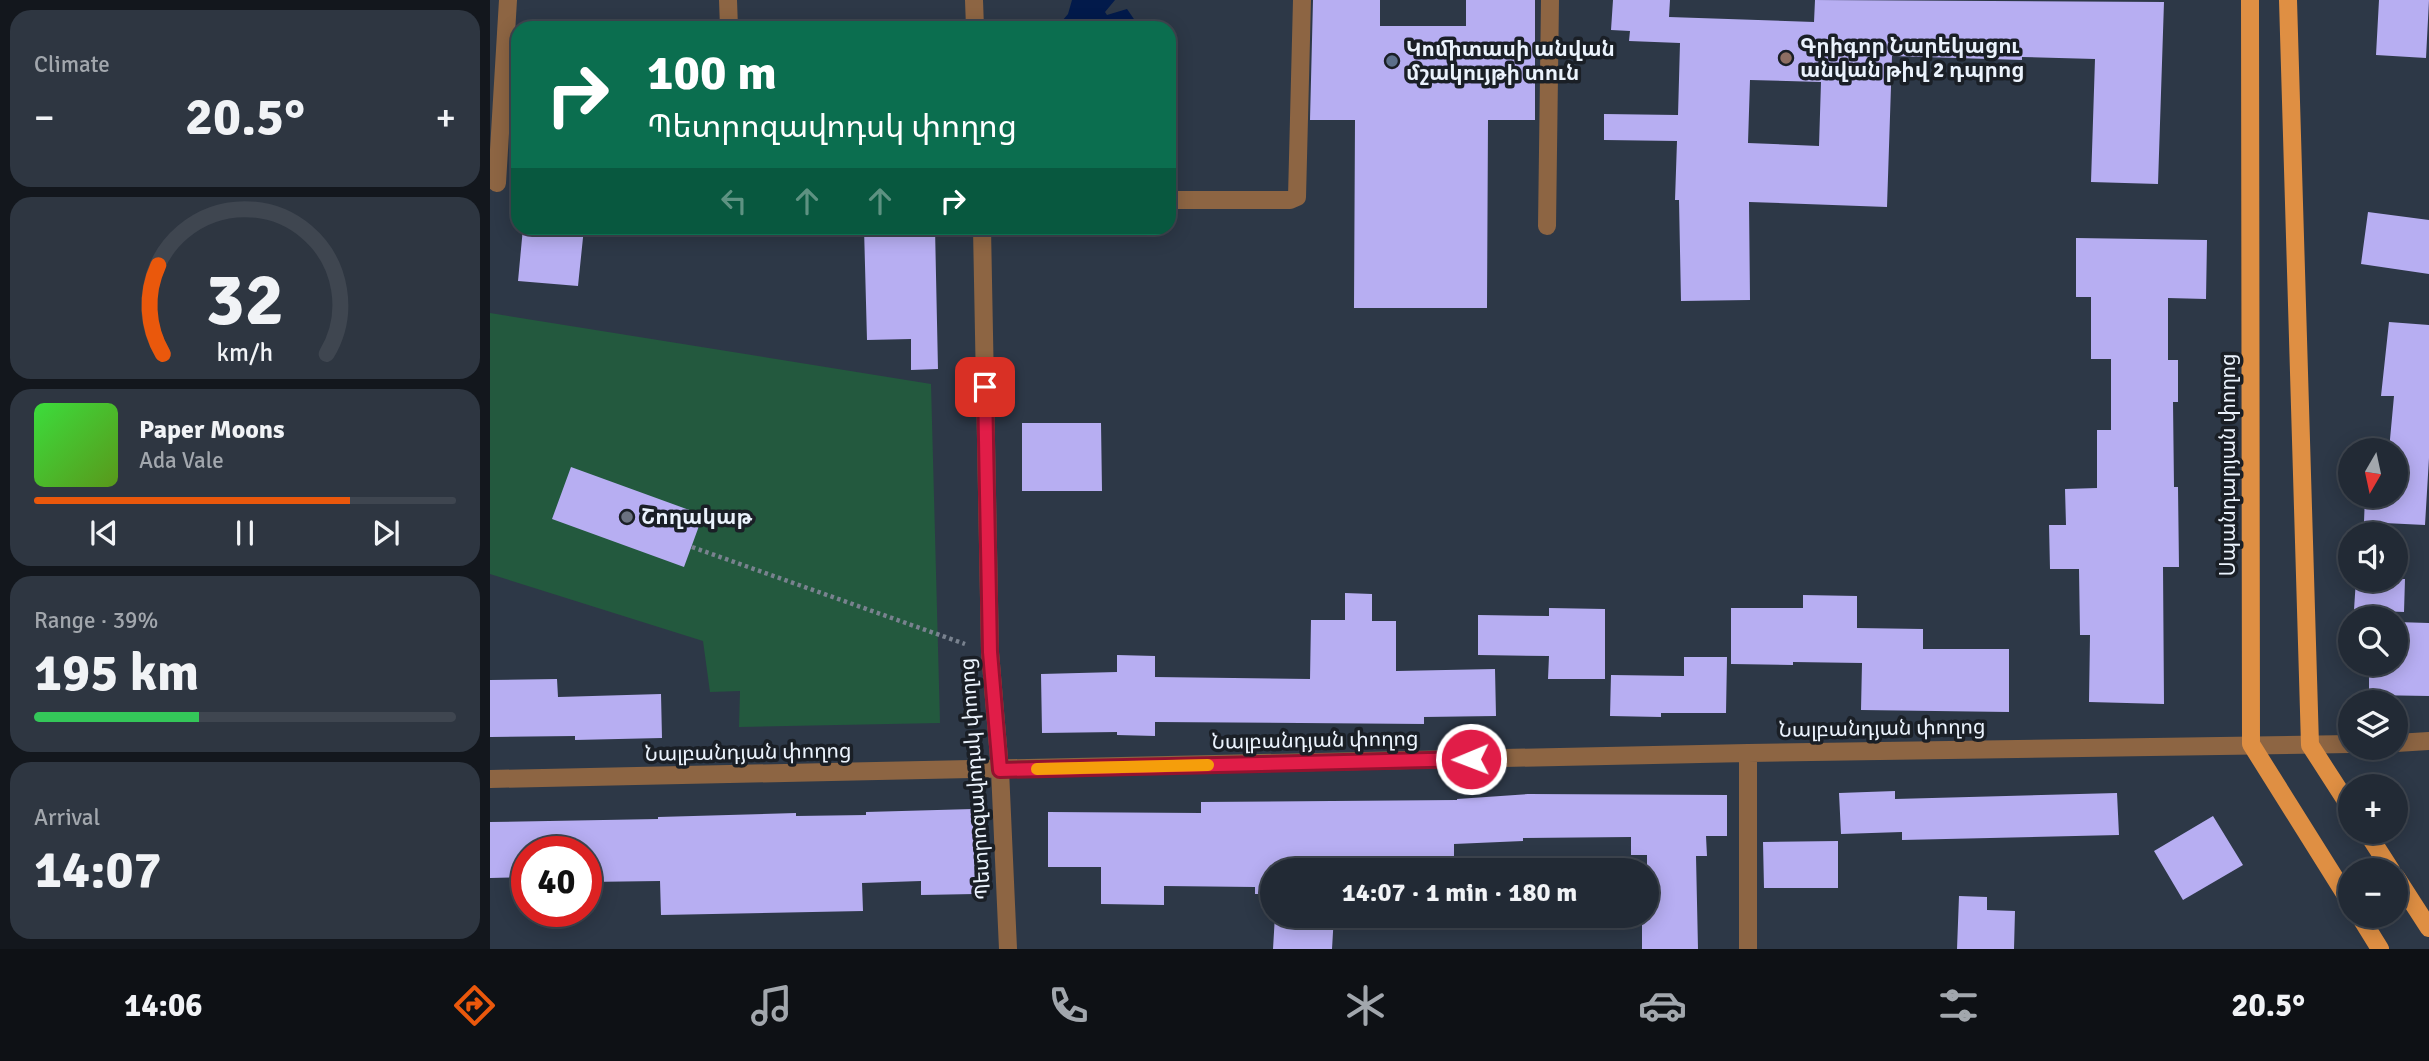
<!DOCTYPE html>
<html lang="en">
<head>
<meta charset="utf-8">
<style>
	:root { --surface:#222a35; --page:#2e3641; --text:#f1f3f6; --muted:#a2a7ad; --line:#3f4650; --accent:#ea580c }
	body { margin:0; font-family:Signika,"Noto Sans Armenian",sans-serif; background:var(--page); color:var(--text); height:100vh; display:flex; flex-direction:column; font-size:26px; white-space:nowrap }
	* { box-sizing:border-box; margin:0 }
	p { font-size:23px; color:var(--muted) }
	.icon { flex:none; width:38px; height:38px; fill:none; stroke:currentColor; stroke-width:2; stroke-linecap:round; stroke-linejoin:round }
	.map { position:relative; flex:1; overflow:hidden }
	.details { display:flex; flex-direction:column; gap:10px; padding:10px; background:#13171d; width:490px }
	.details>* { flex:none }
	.banner { position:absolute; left:21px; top:21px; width:665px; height:214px; border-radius:21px; box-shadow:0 4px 18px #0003,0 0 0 2px var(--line); background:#0b6e4f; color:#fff; overflow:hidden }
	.needle { width:46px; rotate:189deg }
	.controls { position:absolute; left:1848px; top:438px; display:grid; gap:14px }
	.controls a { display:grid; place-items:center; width:70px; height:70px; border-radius:50%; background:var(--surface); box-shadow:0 4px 18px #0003,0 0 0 2px var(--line); font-size:35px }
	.speed { position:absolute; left:21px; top:836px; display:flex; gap:14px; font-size:35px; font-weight:700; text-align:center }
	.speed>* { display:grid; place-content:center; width:91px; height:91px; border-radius:50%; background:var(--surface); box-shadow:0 4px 18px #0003,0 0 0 2px var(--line); line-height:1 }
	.speed .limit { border:10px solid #d22; background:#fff; color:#111 }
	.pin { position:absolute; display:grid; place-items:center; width:60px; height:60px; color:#fff; margin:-30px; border-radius:14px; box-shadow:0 4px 10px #0006 }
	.me { position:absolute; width:77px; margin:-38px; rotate:269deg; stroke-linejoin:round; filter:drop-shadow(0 0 5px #0008) }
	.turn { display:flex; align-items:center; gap:24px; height:147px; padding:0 21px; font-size:32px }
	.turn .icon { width:91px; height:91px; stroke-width:2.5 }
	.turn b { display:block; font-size:49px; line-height:60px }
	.lanes { display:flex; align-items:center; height:66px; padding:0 21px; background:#0003; justify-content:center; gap:35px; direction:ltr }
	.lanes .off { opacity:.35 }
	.big { font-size:52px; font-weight:700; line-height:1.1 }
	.details .widget { flex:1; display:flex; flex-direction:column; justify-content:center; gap:10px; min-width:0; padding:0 24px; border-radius:21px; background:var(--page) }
	.details .dial { align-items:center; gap:0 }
	.dial svg { height:182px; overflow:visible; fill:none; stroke:var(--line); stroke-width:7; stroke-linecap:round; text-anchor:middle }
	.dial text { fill:var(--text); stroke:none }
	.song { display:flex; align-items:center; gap:21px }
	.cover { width:84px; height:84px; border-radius:10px; background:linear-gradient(135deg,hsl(120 70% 55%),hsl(90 70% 35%)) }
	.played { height:7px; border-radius:4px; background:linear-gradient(90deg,var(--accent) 75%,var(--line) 75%) }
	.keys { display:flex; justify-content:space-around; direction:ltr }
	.heat { display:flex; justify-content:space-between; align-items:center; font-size:38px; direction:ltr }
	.charge { height:10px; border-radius:5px; background:linear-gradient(90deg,#34c759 39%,var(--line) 0) }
	.trip { position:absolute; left:770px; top:858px; width:399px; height:70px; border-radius:35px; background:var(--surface); box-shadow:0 4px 18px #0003,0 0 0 2px var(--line); font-weight:700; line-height:70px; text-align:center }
	.menu { display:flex; height:112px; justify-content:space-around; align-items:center; background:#0e1115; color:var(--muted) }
	.menu .icon { width:49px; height:49px }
	.menu .on { color:var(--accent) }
	.menu b { font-size:32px; color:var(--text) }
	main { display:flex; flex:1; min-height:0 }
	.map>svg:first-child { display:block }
	.green { fill:#23593e }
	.water { fill:#021a4b }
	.building { fill:#b7aef2; fill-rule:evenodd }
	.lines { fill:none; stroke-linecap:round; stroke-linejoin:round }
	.path { stroke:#79828f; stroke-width:4.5; stroke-dasharray:3.5 3.5; stroke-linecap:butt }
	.minor { stroke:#8d6543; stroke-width:18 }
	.major { stroke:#df8f43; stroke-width:18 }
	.route-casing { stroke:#92132f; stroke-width:18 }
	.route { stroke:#e11d48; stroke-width:12 }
	.slow { stroke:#f59e0b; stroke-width:12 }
	.education-dot { fill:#8d6e63; stroke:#1a1f26; stroke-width:2.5 }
	.service-dot { fill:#5c6f8a; stroke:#1a1f26; stroke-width:2.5 }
	.worship-dot { fill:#6b7280; stroke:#1a1f26; stroke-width:2.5 }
	.labels { text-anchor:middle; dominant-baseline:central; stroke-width:7; stroke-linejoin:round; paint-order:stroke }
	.poi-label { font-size:21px; font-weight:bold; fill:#ebf3fd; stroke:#1a1f26; text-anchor:start }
	.street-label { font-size:21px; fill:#ebf3fd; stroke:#1a1f26 }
</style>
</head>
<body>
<main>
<section class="details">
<div class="widget"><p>Climate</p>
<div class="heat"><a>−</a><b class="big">20.5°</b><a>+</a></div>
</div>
<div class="widget dial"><svg viewBox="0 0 100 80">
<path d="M14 69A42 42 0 1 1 86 69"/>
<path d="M14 69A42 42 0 0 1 12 30" stroke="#ea580c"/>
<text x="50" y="56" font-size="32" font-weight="700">32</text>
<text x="50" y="72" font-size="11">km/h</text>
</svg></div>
<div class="widget">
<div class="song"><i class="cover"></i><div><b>Paper Moons</b><p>Ada Vale</p></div></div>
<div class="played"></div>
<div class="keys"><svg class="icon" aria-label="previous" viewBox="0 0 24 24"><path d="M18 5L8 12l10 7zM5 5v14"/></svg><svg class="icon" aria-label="pause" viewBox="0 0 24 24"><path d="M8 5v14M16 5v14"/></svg><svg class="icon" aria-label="next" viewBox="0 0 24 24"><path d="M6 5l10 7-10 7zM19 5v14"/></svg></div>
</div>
<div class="widget"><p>Range · 39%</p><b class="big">195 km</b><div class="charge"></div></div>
<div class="widget"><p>Arrival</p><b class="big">14:07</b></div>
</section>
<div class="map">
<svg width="1939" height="949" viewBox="0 0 1939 949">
	<rect width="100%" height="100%" fill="#2d3847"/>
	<path class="green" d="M 0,313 L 441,384 L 450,723 L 249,727 L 250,691 L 220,692 L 213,641 L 0,574 Z"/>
	<path class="water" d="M 582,0 L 625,0 L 615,12 L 617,15 L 637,9 L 646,22 L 633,28 L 566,28 L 578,14 Z"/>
	<path class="building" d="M 823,0 L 890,0 L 890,26 L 976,26 L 976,0 L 1045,0 L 1045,120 L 998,120 L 997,308 L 864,308 L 865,120 L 820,120 Z
		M 1123,0 L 1180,0 L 1179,17 L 1324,22 L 1325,0 L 1674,2 L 1668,184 L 1601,182 L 1605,59 L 1532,57 L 1532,60 L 1402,56 L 1397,207 L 1259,202 L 1260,300 L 1191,301 L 1189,200 L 1185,200 L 1187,141 L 1114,140 L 1114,114 L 1188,115 L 1190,43 L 1139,41 L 1140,31 L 1121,30 ZM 1260,80 L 1331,82 L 1329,146 L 1258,143 Z
		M 1889,0 L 1939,0 L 1936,58 L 1886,55 Z
		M 1878,212 L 1939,220 L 1939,274 L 1871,264 Z
		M 33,228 L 94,228 L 88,286 L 28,281 Z
		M 374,228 L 445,228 L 448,369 L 421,370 L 421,339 L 377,340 Z
		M 1586,238 L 1717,240 L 1716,299 L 1678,298 L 1678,360 L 1688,360 L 1688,402 L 1683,402 L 1684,487 L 1688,487 L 1689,567 L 1673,567 L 1674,704 L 1599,702 L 1600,635 L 1590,635 L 1589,569 L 1560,569 L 1559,525 L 1576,525 L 1575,489 L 1607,488 L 1607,430 L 1621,430 L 1621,359 L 1601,359 L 1601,297 L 1586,297 Z
		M 1899,322 L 1939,325 L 1939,458 L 1935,525 L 1874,522 L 1875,495 L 1906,495 L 1906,450 L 1899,450 L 1904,396 L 1891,396 Z
		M 532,423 L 611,423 L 612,491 L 532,491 Z
		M 81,467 L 213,515 L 194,567 L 62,519 Z
		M 1866,579 L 1915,579 L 1914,612 L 1864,610 Z
		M 855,593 L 882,594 L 882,621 L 906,621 L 906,671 L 1005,669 L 1006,716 L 934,717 L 934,724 L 665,722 L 665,736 L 627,735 L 627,732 L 552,733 L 551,674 L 627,672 L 627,655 L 665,656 L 665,677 L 820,679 L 821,620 L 855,620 Z
		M 1313,595 L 1367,596 L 1367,628 L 1433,629 L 1433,649 L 1519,649 L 1519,712 L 1371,710 L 1372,663 L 1303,662 L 1303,665 L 1241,664 L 1241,608 L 1313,608 Z
		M 1059,608 L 1115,609 L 1115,679 L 1058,679 L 1059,656 L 988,655 L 988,615 L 1059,616 Z
		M 1906,622 L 1939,623 L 1939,696 L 1879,695 L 1879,663 L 1906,663 Z
		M 1194,657 L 1237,657 L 1236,713 L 1171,713 L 1171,717 L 1120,716 L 1121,675 L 1194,676 Z
		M 67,679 L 68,697 L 171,694 L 172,738 L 85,740 L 85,736 L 0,737 L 0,680 Z
		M 1405,791 L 1405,799 L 1627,793 L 1629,835 L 1412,840 L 1412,832 L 1351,834 L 1349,793 Z
		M 1038,794 L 1237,795 L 1237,836 L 1216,836 L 1217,856 L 1206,856 L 1208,949 L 1152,949 L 1152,915 L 1157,915 L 1157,855 L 1141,855 L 1141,837 L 1033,838 L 1033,841 L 964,844 L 964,870 L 782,870 L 782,894 L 765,894 L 765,887 L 674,886 L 674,905 L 611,904 L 611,867 L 558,867 L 558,812 L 711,813 L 711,802 L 967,800 L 967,799 Z
		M 483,809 L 485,894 L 431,895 L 431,881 L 372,883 L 373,911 L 171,915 L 170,881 L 96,882 L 96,852 L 37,852 L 37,877 L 0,878 L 0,822 L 168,819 L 168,817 L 306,813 L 306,816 L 376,815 L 376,812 Z
		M 1723,816 L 1753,865 L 1693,900 L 1664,851 Z
		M 1348,841 L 1348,888 L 1274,888 L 1273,842 Z
		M 1469,896 L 1497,897 L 1497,910 L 1525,911 L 1524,949 L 1467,949 Z
		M 785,915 L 844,915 L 842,949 L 783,949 Z"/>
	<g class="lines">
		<path class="path" d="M 202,547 L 475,644"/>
		<path class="minor" d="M 238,0 L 239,28
			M 484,0 L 485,28
			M 7,183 L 18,0
			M 679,200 L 800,200 L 807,197 L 812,0
			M 1057,226 L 1060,0
			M 492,228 L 500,652 L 510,770 L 518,949
			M 1906,743 L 1939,741
			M 1258,753 L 1258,949
			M 0,779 L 1258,753 L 1860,744"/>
		<path class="major" d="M 1760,0 L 1761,744 L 1860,902
			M 1798,0 L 1820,745 L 1860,807
			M 1876,831 L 1901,870
			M 1906,877 L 1939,928
			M 1869,915 L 1890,949"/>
	</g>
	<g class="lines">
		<defs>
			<path id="route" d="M 495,387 L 500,652 L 510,770 L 981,759"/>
		</defs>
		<use href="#route" class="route-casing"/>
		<use href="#route" class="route"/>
		<path class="slow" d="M 547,769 L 718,765"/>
	</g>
	<circle class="education-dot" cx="1296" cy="58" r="7"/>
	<circle class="service-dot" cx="902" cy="61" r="7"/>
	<circle class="worship-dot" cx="137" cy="517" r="7"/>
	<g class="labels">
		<g class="poi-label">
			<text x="1310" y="46">Գրիգոր Նարեկացու<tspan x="1310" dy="24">անվան թիվ 2 դպրոց</tspan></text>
			<text x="916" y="49">Կոմիտասի անվան<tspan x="916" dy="24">մշակույթի տուն</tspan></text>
			<text x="151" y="517">Շողակաթ</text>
		</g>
		<g class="street-label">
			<text transform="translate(1738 465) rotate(-90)">Սպանդարյան փողոց</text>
			<text transform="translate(1392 728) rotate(-1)">Նալբանդյան փողոց</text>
			<text transform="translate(825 740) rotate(-1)">Նալբանդյան փողոց</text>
			<text transform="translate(258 752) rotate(-1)">Նալբանդյան փողոց</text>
			<text transform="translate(485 779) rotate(-94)">Պետրոզավոդսկ փողոց</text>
		</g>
	</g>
</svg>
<div class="controls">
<a><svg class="needle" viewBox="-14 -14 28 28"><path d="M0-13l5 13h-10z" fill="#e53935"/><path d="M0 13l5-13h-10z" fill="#a2a7ad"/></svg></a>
<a><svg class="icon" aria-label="sound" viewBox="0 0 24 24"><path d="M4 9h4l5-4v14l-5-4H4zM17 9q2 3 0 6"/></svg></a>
<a><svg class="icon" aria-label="search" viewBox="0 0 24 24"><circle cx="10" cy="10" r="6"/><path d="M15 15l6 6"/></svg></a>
<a><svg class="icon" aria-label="layers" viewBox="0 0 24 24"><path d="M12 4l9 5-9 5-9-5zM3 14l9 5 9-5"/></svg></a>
<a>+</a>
<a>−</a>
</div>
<div class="speed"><div class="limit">40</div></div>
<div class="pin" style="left:495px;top:387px;background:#d93025"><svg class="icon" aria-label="arrive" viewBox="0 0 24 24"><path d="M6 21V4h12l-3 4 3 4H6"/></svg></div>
<svg class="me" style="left:981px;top:759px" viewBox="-20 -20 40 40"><circle r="17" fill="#e11d48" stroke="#fff" stroke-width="3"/><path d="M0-11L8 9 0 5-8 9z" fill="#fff"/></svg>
<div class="trip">14:07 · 1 min · 180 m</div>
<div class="banner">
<div class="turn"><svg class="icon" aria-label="right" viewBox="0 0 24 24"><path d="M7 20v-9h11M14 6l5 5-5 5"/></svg><div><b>100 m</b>Պետրոզավոդսկ փողոց</div></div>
<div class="lanes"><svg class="icon off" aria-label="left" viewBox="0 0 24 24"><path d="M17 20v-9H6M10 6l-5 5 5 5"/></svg><svg class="icon off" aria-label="ahead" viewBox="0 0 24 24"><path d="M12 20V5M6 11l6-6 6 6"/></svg><svg class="icon off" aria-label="ahead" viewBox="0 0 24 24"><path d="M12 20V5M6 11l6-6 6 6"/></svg><svg class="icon" aria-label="right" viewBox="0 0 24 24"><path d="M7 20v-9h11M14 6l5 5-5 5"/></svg></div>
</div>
</div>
</main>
<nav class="menu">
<b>14:06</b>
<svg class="icon on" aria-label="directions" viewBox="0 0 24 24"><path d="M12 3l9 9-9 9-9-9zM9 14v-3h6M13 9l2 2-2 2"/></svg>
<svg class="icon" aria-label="music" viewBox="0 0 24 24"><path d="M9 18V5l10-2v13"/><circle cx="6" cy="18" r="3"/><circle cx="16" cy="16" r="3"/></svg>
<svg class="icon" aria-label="phone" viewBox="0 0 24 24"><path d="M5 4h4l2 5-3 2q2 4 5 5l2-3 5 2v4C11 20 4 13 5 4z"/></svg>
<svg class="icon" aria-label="climate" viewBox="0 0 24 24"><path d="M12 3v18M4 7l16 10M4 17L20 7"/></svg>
<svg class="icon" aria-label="car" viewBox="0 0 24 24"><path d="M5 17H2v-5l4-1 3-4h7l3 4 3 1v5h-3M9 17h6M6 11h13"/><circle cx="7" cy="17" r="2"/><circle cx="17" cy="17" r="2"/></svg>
<svg class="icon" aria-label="filters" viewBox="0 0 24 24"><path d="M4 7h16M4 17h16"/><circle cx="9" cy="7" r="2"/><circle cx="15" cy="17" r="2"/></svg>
<b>20.5°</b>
</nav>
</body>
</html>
